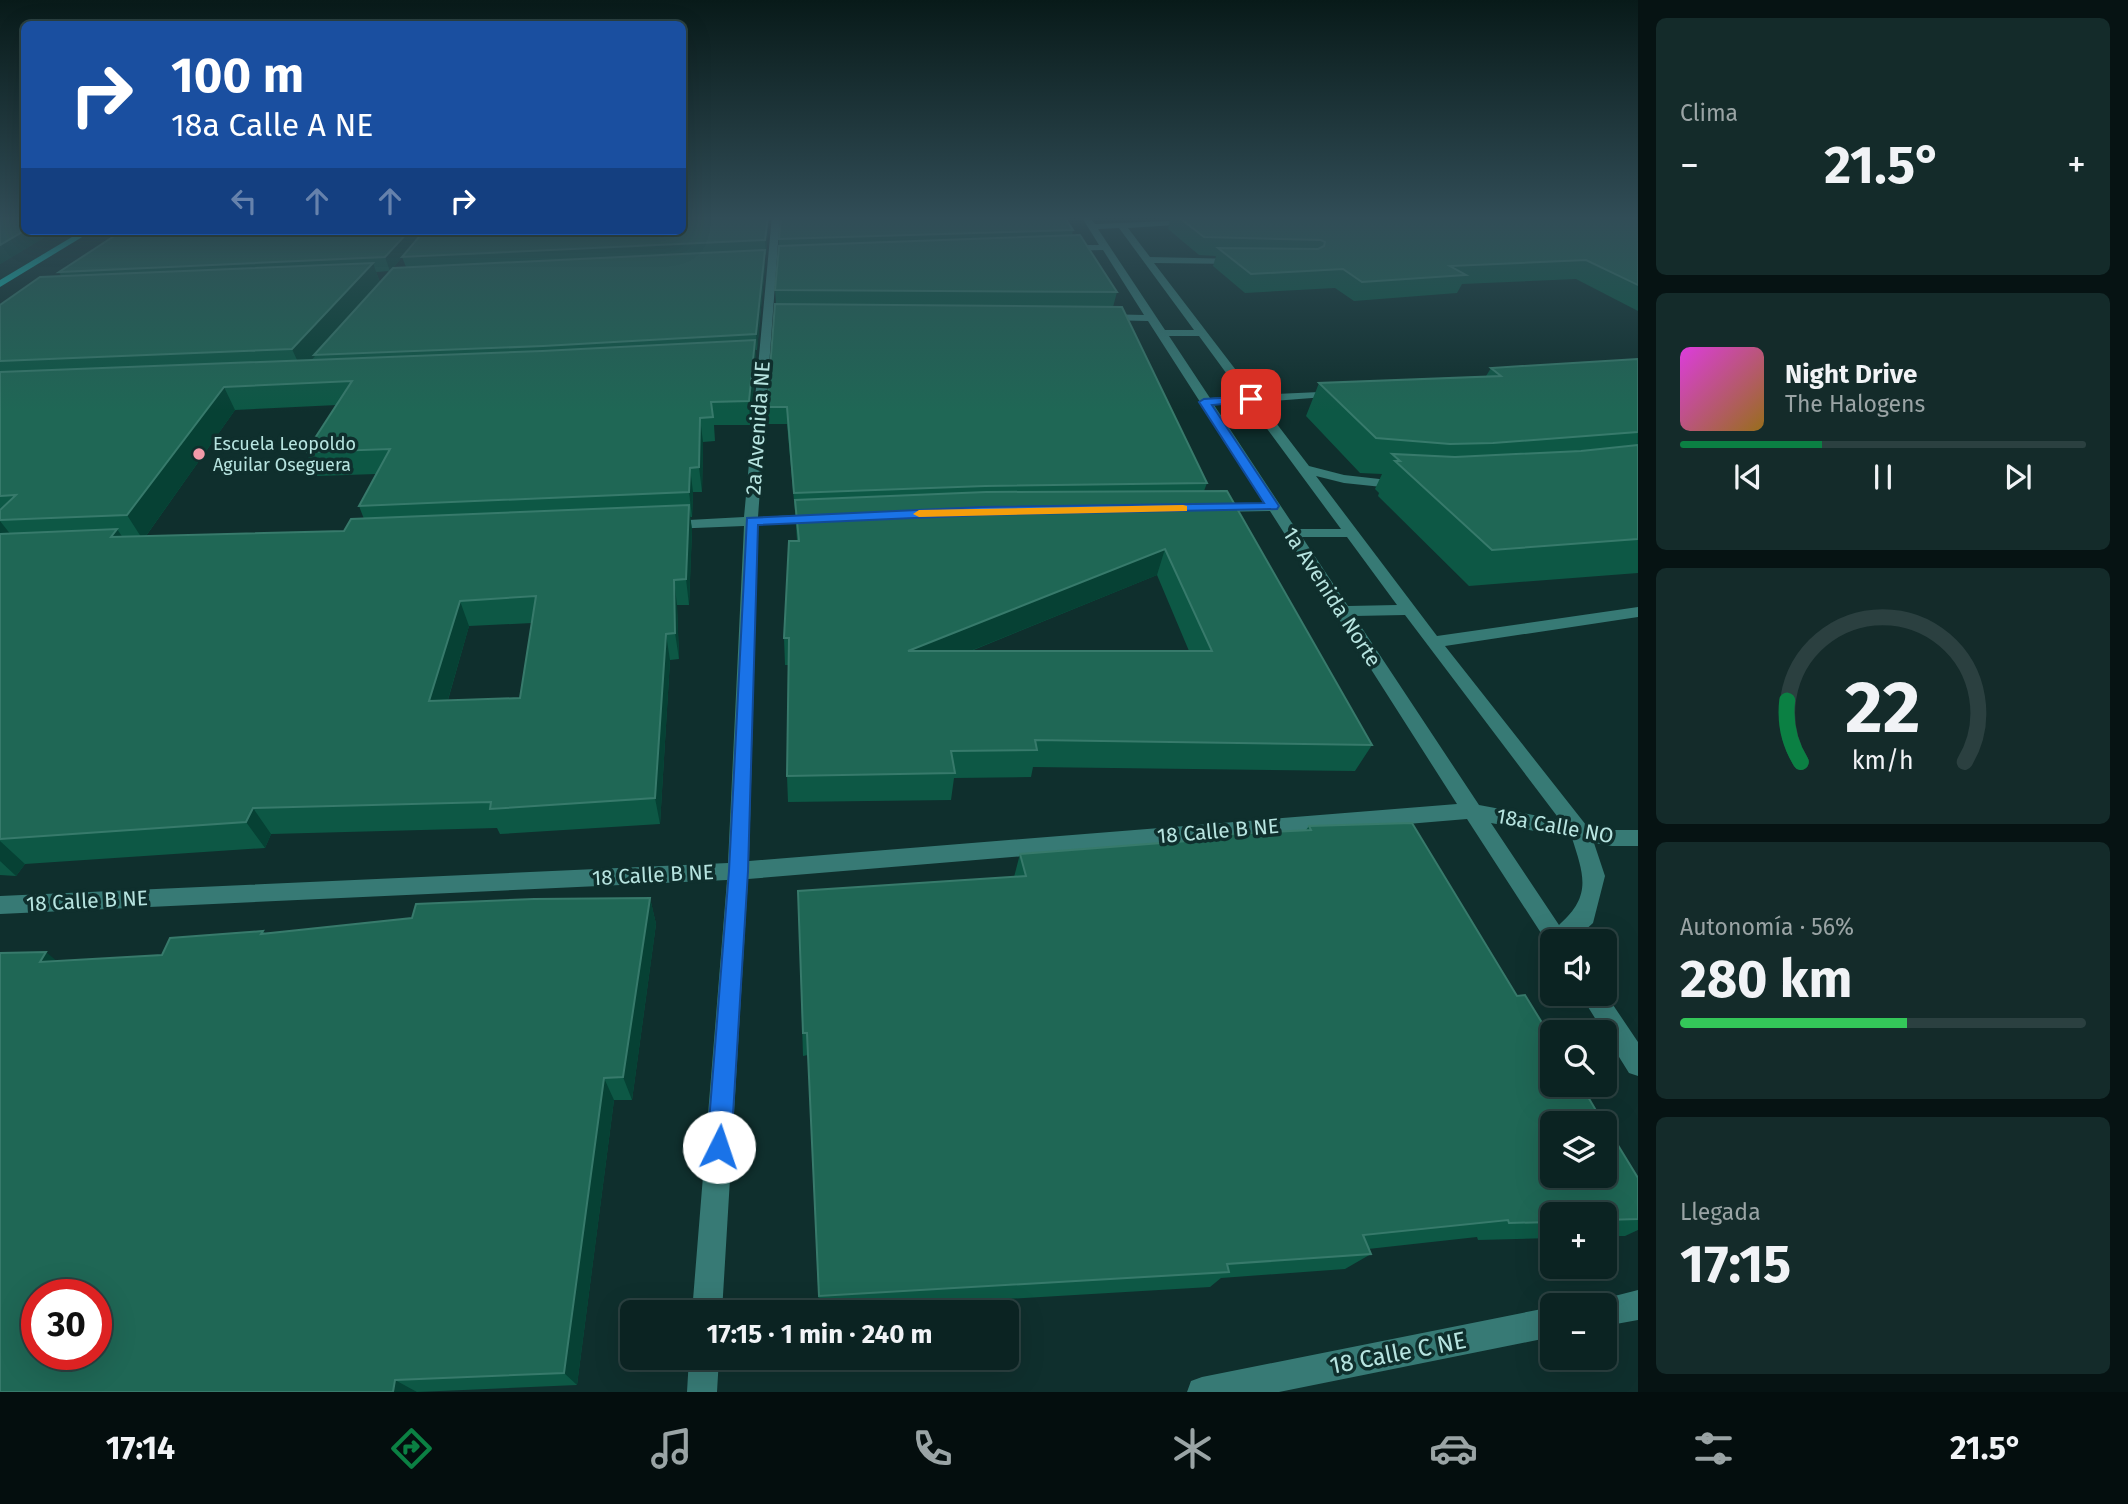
<!DOCTYPE html>
<html lang="es">
<head>
<meta charset="utf-8">
<style>
	:root { --surface:#0b2322; --page:#142b2a; --text:#f1f3f6; --muted:#9aa4a5; --line:#2b4040; --accent:#0b8043 }
	body { margin:0; font-family:"Fira Sans",sans-serif; background:var(--page); color:var(--text); height:100vh; display:flex; flex-direction:column; font-size:26px; white-space:nowrap }
	* { box-sizing:border-box; margin:0 }
	p { font-size:23px; color:var(--muted) }
	.icon { flex:none; width:38px; height:38px; fill:none; stroke:currentColor; stroke-width:2; stroke-linecap:round; stroke-linejoin:round }
	.map { position:relative; flex:1; overflow:hidden }
	.drawer { display:flex; flex-direction:column; gap:18px; padding:18px; background:#061313; width:490px }
	.drawer>* { flex:none }
	.top-card { position:absolute; left:21px; top:21px; width:665px; height:214px; border-radius:10px; box-shadow:0 7px 28px #0002,0 0 0 2px var(--line); background:#1a4fa0; color:#fff; overflow:hidden }
	.fabs { position:absolute; left:1540px; top:929px; display:grid; gap:14px }
	.fabs a { display:grid; place-items:center; width:77px; height:77px; border-radius:10px; background:var(--surface); box-shadow:0 7px 28px #0002,0 0 0 2px var(--line); font-size:35px }
	.speed { position:absolute; left:21px; top:1279px; display:flex; gap:14px; font-size:35px; font-weight:700; text-align:center }
	.speed>* { display:grid; place-content:center; width:91px; height:91px; border-radius:50%; background:var(--surface); box-shadow:0 7px 28px #0002,0 0 0 2px var(--line); line-height:1 }
	.speed .limit { border:10px solid #d22; background:#fff; color:#111 }
	.pin { position:absolute; display:grid; place-items:center; width:60px; height:60px; color:#fff; margin:-30px; border-radius:14px; box-shadow:0 4px 10px #0006 }
	.me { position:absolute; width:77px; margin:-38px; rotate:4deg; stroke-linejoin:round; filter:drop-shadow(0 0 5px #0008) }
	.turn { display:flex; align-items:center; gap:24px; height:147px; padding:0 35px; font-size:32px }
	.turn .icon { width:91px; height:91px; stroke-width:2.5 }
	.turn b { display:block; font-size:49px; line-height:60px }
	.lanes { display:flex; align-items:center; height:66px; padding:0 35px; background:#0003; justify-content:center; gap:35px; direction:ltr }
	.lanes .off { opacity:.35 }
	.big { font-size:52px; font-weight:700; line-height:1.1 }
	.drawer .widget { flex:1; display:flex; flex-direction:column; justify-content:center; gap:10px; min-width:0; padding:0 24px; border-radius:10px; background:var(--page) }
	.drawer .dial { align-items:center; gap:0 }
	.dial svg { height:182px; overflow:visible; fill:none; stroke:var(--line); stroke-width:7; stroke-linecap:round; text-anchor:middle }
	.dial text { fill:var(--text); stroke:none }
	.song { display:flex; align-items:center; gap:21px }
	.cover { width:84px; height:84px; border-radius:10px; background:linear-gradient(135deg,hsl(300 70% 55%),hsl(40 70% 35%)) }
	.played { height:7px; border-radius:4px; background:linear-gradient(90deg,var(--accent) 35%,var(--line) 35%) }
	.keys { display:flex; justify-content:space-around; direction:ltr }
	.heat { display:flex; justify-content:space-between; align-items:center; font-size:38px; direction:ltr }
	.charge { height:10px; border-radius:5px; background:linear-gradient(90deg,#34c759 56%,var(--line) 0) }
	.trip { position:absolute; left:620px; top:1300px; width:399px; height:70px; border-radius:10px; background:var(--surface); box-shadow:0 7px 28px #0002,0 0 0 2px var(--line); font-weight:700; line-height:70px; text-align:center }
	.menu { display:flex; height:112px; justify-content:space-around; align-items:center; background:#040e0e; color:var(--muted) }
	.menu .icon { width:49px; height:49px }
	.menu .active { color:var(--accent) }
	.menu b { font-size:32px; color:var(--text) }
	main { display:flex; flex:1; min-height:0 }
	.map>svg:first-child { display:block }
	.lines { fill:none; stroke-linecap:round; stroke-linejoin:round }
	.minor { fill:#377a75; fill-rule:evenodd }
	.major { fill:#12cac1; fill-rule:evenodd }
	.wall { fill:#0d5845; fill-rule:evenodd }
	.shaded-wall { fill:#064134 }
	.building { fill:#1f6755; stroke:#377a6b; stroke-width:2; fill-rule:evenodd }
	.route { fill:#1a73e8; stroke:#114b97; stroke-width:2 }
	.slow { fill:#f59e0b }
	.poi-dot { fill:#f39aa9; stroke:#0f2f2d; stroke-width:2.5 }
	.labels { text-anchor:middle; dominant-baseline:central; stroke-width:7; stroke-linejoin:round; paint-order:stroke }
	.far-poi-label { font-size:18px; fill:#b7e4e0; stroke:#0f2f2d; text-anchor:start }
	.street-label { font-size:21px; fill:#b7e4e0; stroke:#0f2f2d }
	.near-street-label { font-size:24px; fill:#b7e4e0; stroke:#0f2f2d }
</style>
</head>
<body>
<main>
<div class="map">
<svg width="1638" height="1392" viewBox="0 0 1638 1392">
	<rect width="100%" height="100%" fill="#0f2f2d"/>
	<g class="lines">
		<path class="minor" d="M 772,216 L 780,216 L 758,517 L 817,514 L 824,518 L 817,522 L 758,525 L 749,861 L 1457,804 L 1270,511 L 1215,512 L 1208,508 L 1215,504 L 1265,503 L 1148,321 L 1102,320 L 1097,317 L 1102,314 L 1144,315 L 1103,250 L 1065,251 L 1061,248 L 1065,245 L 1099,245 L 1081,216 L 1089,216 L 1095,224 L 1194,220 L 1191,224 L 1128,228 L 1150,257 L 1239,259 L 1241,261 L 1236,264 L 1154,263 L 1255,395 L 1342,391 L 1344,393 L 1338,396 L 1260,402 L 1309,466 L 1344,475 L 1406,482 L 1408,485 L 1401,489 L 1344,483 L 1316,476 L 1437,636 L 1638,607 L 1638,617 L 1445,646 L 1586,825 L 1612,830 L 1638,830 L 1638,846 L 1612,846 L 1594,843 L 1605,876 L 1593,923 L 1572,942 L 1552,942 L 1552,950 L 1467,819 L 748,879 L 722,1312 L 692,1312 L 727,880 L 0,914 L 0,896 L 728,863 L 744,526 L 670,529 L 663,525 L 670,521 L 744,517 ZM 1119,228 L 1194,330 L 1165,330 L 1098,229 ZM 1169,336 L 1199,336 L 1243,396 L 1210,398 ZM 1248,403 L 1341,529 L 1296,529 L 1214,405 ZM 1302,537 L 1347,537 L 1397,605 L 1348,606 ZM 1405,615 L 1560,820 L 1479,805 L 1354,616 ZM 1491,823 L 1572,838 C 1584,876 1592,896 1559,925 Z
			M 1605,993 L 1638,1042 L 1638,1076 L 1629,1073 L 1580,994 Z
			M 1638,1290 L 1638,1320 L 1605,1326 L 1605,1306 L 1593,1306 L 1595,1301 Z
			M 1552,1307 L 1552,1337 L 1279,1392 L 1187,1392 L 1191,1381 L 1202,1377 Z
			M 689,1358 L 719,1358 L 717,1392 L 687,1392 Z"/>
		<path class="major" d="M 82,231 L 92,231 L 0,287 L 0,280 Z"/>
	</g>
	<path class="wall" d="M 0,216 L 24,216 L 55,231 L 0,264 Z
		M 682,216 L 769,216 L 766,254 L 765,255 L 765,265 L 757,350 L 755,350 L 756,362 L 750,425 L 714,425 L 715,441 L 703,442 L 702,492 L 693,492 L 692,517 L 690,517 L 692,530 L 689,605 L 677,605 L 679,659 L 670,660 L 660,824 L 500,834 L 497,828 L 271,834 L 265,848 L 25,864 L 16,876 L 0,875 L 0,305 L 61,276 L 59,272 L 682,231 ZM 402,257 L 406,267 L 393,268 ZM 389,271 L 380,282 L 376,272 ZM 337,405 L 306,452 L 317,476 L 376,474 L 359,506 L 364,519 L 344,531 L 146,536 L 235,410 ZM 532,623 L 520,698 L 448,700 L 469,626 Z
		M 1157,216 L 1638,216 L 1638,311 L 1576,279 L 1462,284 L 1457,293 L 1354,301 L 1335,288 L 1245,293 L 1213,266 L 1216,256 L 1199,255 L 1168,229 L 1170,219 L 1160,219 Z
		M 1073,230 L 1072,236 L 1117,292 L 1113,307 L 1207,483 L 1204,491 L 1372,745 L 1355,771 L 1033,767 L 1031,777 L 954,778 L 951,800 L 788,802 L 787,776 L 788,665 L 785,665 L 784,638 L 797,541 L 795,512 L 787,424 L 768,424 L 767,407 L 776,304 L 775,290 L 779,239 ZM 1157,575 L 1189,651 L 971,651 Z
		M 1638,359 L 1638,573 L 1469,586 L 1378,496 L 1379,493 L 1375,489 L 1382,474 L 1360,473 L 1306,416 L 1319,383 L 1486,376 L 1491,368 Z
		M 1309,826 L 1517,996 L 1638,1178 L 1638,1230 L 1625,1236 L 1605,1236 L 1605,1214 L 1552,1214 L 1552,1238 L 1478,1240 L 1477,1237 L 1368,1249 L 1371,1254 L 1345,1269 L 1221,1278 L 1210,1287 L 819,1310 L 808,1055 L 803,1056 L 798,891 L 1014,877 L 1020,854 L 1208,839 L 1210,835 L 1306,830 Z
		M 650,898 L 656,924 L 632,1100 L 614,1100 L 577,1385 L 417,1392 L 0,1392 L 57,961 L 162,955 L 263,931 L 265,933 Z"/>
	<path class="shaded-wall" d="M 768,216 L 769,216 L 766,254 L 765,240 Z
		M 24,231 L 55,231 L 0,264 L 0,245 Z
		M 409,231 L 426,231 L 390,271 L 385,257 Z
		M 765,250 L 765,265 L 757,350 L 756,334 Z
		M 373,263 L 380,283 L 314,355 L 315,356 L 302,371 L 292,349 Z
		M 755,340 L 756,362 L 750,425 L 749,401 Z
		M 224,387 L 235,410 L 143,540 L 127,515 Z
		M 700,418 L 703,442 L 702,492 L 699,467 Z
		M 690,468 L 693,492 L 692,517 L 689,492 Z
		M 689,505 L 692,530 L 689,605 L 686,579 Z
		M 0,521 L 19,545 L 0,539 Z
		M 117,529 L 134,554 L 111,537 Z
		M 1165,549 L 1157,575 L 906,677 L 908,651 Z
		M 674,580 L 677,605 L 679,659 L 675,633 Z
		M 460,601 L 469,626 L 440,727 L 429,701 Z
		M 666,634 L 670,660 L 660,824 L 655,798 Z
		M 253,808 L 271,834 L 265,848 L 246,822 Z
		M 0,841 L 25,864 L 16,876 L 0,861 Z
		M 650,898 L 656,924 L 632,1100 L 623,1077 Z
		M 46,952 L 76,977 L 40,962 Z
		M 604,1078 L 614,1100 L 577,1385 L 564,1373 Z
		M 395,1380 L 417,1392 L 393,1392 Z"/>
	<path class="building" d="M 19,216 L 24,216 L 24,231 L 0,245 L 0,219 L 16,219 Z
		M 682,216 L 768,216 L 765,240 L 402,257 L 424,231 L 682,231 Z
		M 781,216 L 1064,216 L 1073,230 L 779,239 Z
		M 1177,216 L 1638,216 L 1638,285 L 1586,260 L 1450,266 L 1466,275 L 1362,282 L 1343,269 L 1251,274 L 1218,248 L 1318,249 L 1324,246 L 1325,242 L 1321,240 L 1204,237 Z
		M 122,231 L 409,231 L 385,257 L 59,272 Z
		M 1080,235 L 1117,292 L 775,290 L 779,246 Z
		M 765,250 L 756,334 L 543,346 L 314,355 L 393,268 Z
		M 373,263 L 292,349 L 0,361 L 0,305 L 40,277 Z
		M 775,304 L 1122,307 L 1207,483 L 985,486 L 794,493 L 787,407 L 767,407 Z
		M 755,340 L 749,401 L 711,402 L 713,417 L 700,418 L 699,467 L 690,468 L 689,492 L 359,506 L 390,449 L 306,452 L 352,381 L 224,387 L 127,515 L 0,520 L 0,510 L 16,495 L 0,496 L 0,372 L 542,351 Z
		M 1638,359 L 1638,432 L 1493,443 L 1450,444 L 1376,438 L 1319,383 L 1501,376 L 1491,368 Z
		M 1638,445 L 1638,539 L 1492,550 L 1395,461 L 1400,461 L 1392,454 L 1455,457 L 1581,451 Z
		M 1227,491 L 1372,745 L 1035,740 L 1037,750 L 951,751 L 955,773 L 787,776 L 789,638 L 784,638 L 789,541 L 799,541 L 795,500 L 986,492 ZM 1165,549 L 1212,651 L 908,651 Z
		M 689,505 L 686,579 L 674,580 L 675,633 L 666,634 L 655,798 L 490,809 L 491,802 L 253,808 L 246,822 L 0,839 L 0,534 L 117,529 L 111,537 L 344,531 L 351,519 ZM 536,596 L 520,698 L 429,701 L 460,601 Z
		M 1412,823 L 1517,996 L 1525,995 L 1552,1039 L 1552,1085 L 1581,1085 L 1604,1124 L 1552,1124 L 1552,1176 L 1605,1176 L 1605,1124 L 1638,1178 L 1638,1219 L 1605,1220 L 1605,1214 L 1552,1214 L 1552,1222 L 1509,1223 L 1508,1220 L 1363,1235 L 1371,1254 L 1227,1264 L 1229,1272 L 819,1296 L 807,1033 L 803,1033 L 798,891 L 1026,876 L 1020,854 L 1212,839 L 1210,835 L 1311,830 L 1309,826 Z
		M 650,898 L 623,1077 L 604,1078 L 564,1373 L 395,1380 L 393,1392 L 0,1392 L 0,953 L 46,952 L 40,962 L 162,955 L 170,938 L 263,931 L 261,934 L 412,918 L 416,904 L 534,899 ZM 37,1295 L 96,1295 L 96,1354 L 37,1354 Z"/>
	<linearGradient id="sky" x2="0" y2="1"><stop stop-color="#081a19"/><stop offset="0.53" stop-color="#314d57"/><stop offset="1" stop-color="#314d57" stop-opacity="0"/></linearGradient>
	<rect width="1638" height="411" fill="url(#sky)"/>
	<path class="route" d="M 1251,396 L 1255,397 L 1255,401 L 1212,405 L 1279,506 L 1277,509 L 982,515 L 758,525 L 748,871 L 731,1147 L 727,1155 L 719,1159 L 710,1155 L 707,1147 L 729,871 L 747,518 L 982,507 L 1264,503 L 1199,402 L 1204,399 Z"/>
	<path class="slow" d="M 1183,505 L 1187,506 L 1187,511 L 919,517 L 913,514 L 919,510 Z"/>
	<circle class="poi-dot" cx="199" cy="454" r="7"/>
	<g class="labels">
		<g class="far-poi-label">
			<text x="213" y="444">Escuela Leopoldo<tspan x="213" dy="21">Aguilar Oseguera</tspan></text>
		</g>
		<g class="street-label">
			<text transform="translate(758 428) rotate(-86)">2a Avenida NE</text>
			<text transform="translate(1332 597) rotate(57)">1a Avenida Norte</text>
			<text transform="translate(1555 826) rotate(10)">18a Calle NO</text>
			<text transform="translate(1218 831) rotate(-5)">18 Calle B NE</text>
			<text transform="translate(653 875) rotate(-3)">18 Calle B NE</text>
			<text transform="translate(87 901) rotate(-3)">18 Calle B NE</text>
		</g>
		<g class="near-street-label">
			<text transform="translate(1398 1353) rotate(-11)">18 Calle C NE</text>
		</g>
	</g>
</svg>
<div class="fabs">
<a><svg class="icon" aria-label="sound" viewBox="0 0 24 24"><path d="M4 9h4l5-4v14l-5-4H4zM17 9q2 3 0 6"/></svg></a>
<a><svg class="icon" aria-label="search" viewBox="0 0 24 24"><circle cx="10" cy="10" r="6"/><path d="M15 15l6 6"/></svg></a>
<a><svg class="icon" aria-label="layers" viewBox="0 0 24 24"><path d="M12 4l9 5-9 5-9-5zM3 14l9 5 9-5"/></svg></a>
<a>+</a>
<a>−</a>
</div>
<div class="speed"><div class="limit">30</div></div>
<div class="pin" style="left:1251px;top:399px;background:#d93025"><svg class="icon" aria-label="arrive" viewBox="0 0 24 24"><path d="M6 21V4h12l-3 4 3 4H6"/></svg></div>
<svg class="me" style="left:719px;top:1147px" viewBox="-20 -20 40 40"><circle r="19" fill="#fff"/><path d="M0-13L10 11 0 6-10 11z" fill="#1a73e8"/></svg>
<div class="trip">17:15 · 1 min · 240 m</div>
<div class="top-card">
<div class="turn"><svg class="icon" aria-label="right" viewBox="0 0 24 24"><path d="M7 20v-9h11M14 6l5 5-5 5"/></svg><div><b>100 m</b>18a Calle A NE</div></div>
<div class="lanes"><svg class="icon off" aria-label="left" viewBox="0 0 24 24"><path d="M17 20v-9H6M10 6l-5 5 5 5"/></svg><svg class="icon off" aria-label="ahead" viewBox="0 0 24 24"><path d="M12 20V5M6 11l6-6 6 6"/></svg><svg class="icon off" aria-label="ahead" viewBox="0 0 24 24"><path d="M12 20V5M6 11l6-6 6 6"/></svg><svg class="icon" aria-label="right" viewBox="0 0 24 24"><path d="M7 20v-9h11M14 6l5 5-5 5"/></svg></div>
</div>
</div>
<section class="drawer">
<div class="widget"><p>Clima</p>
<div class="heat"><a>−</a><b class="big">21.5°</b><a>+</a></div>
</div>
<div class="widget">
<div class="song"><i class="cover"></i><div><b>Night Drive</b><p>The Halogens</p></div></div>
<div class="played"></div>
<div class="keys"><svg class="icon" aria-label="previous" viewBox="0 0 24 24"><path d="M18 5L8 12l10 7zM5 5v14"/></svg><svg class="icon" aria-label="pause" viewBox="0 0 24 24"><path d="M8 5v14M16 5v14"/></svg><svg class="icon" aria-label="next" viewBox="0 0 24 24"><path d="M6 5l10 7-10 7zM19 5v14"/></svg></div>
</div>
<div class="widget dial"><svg viewBox="0 0 100 80">
<path d="M14 69A42 42 0 1 1 86 69"/>
<path d="M14 69A42 42 0 0 1 8 42" stroke="#0b8043"/>
<text x="50" y="56" font-size="32" font-weight="700">22</text>
<text x="50" y="72" font-size="11">km/h</text>
</svg></div>
<div class="widget"><p>Autonomía · 56%</p><b class="big">280 km</b><div class="charge"></div></div>
<div class="widget"><p>Llegada</p><b class="big">17:15</b></div>
</section>
</main>
<nav class="menu">
<b>17:14</b>
<svg class="icon active" aria-label="directions" viewBox="0 0 24 24"><path d="M12 3l9 9-9 9-9-9zM9 14v-3h6M13 9l2 2-2 2"/></svg>
<svg class="icon" aria-label="music" viewBox="0 0 24 24"><path d="M9 18V5l10-2v13"/><circle cx="6" cy="18" r="3"/><circle cx="16" cy="16" r="3"/></svg>
<svg class="icon" aria-label="phone" viewBox="0 0 24 24"><path d="M5 4h4l2 5-3 2q2 4 5 5l2-3 5 2v4C11 20 4 13 5 4z"/></svg>
<svg class="icon" aria-label="climate" viewBox="0 0 24 24"><path d="M12 3v18M4 7l16 10M4 17L20 7"/></svg>
<svg class="icon" aria-label="car" viewBox="0 0 24 24"><path d="M5 17H2v-5l4-1 3-4h7l3 4 3 1v5h-3M9 17h6M6 11h13"/><circle cx="7" cy="17" r="2"/><circle cx="17" cy="17" r="2"/></svg>
<svg class="icon" aria-label="filters" viewBox="0 0 24 24"><path d="M4 7h16M4 17h16"/><circle cx="9" cy="7" r="2"/><circle cx="15" cy="17" r="2"/></svg>
<b>21.5°</b>
</nav>
</body>
</html>
